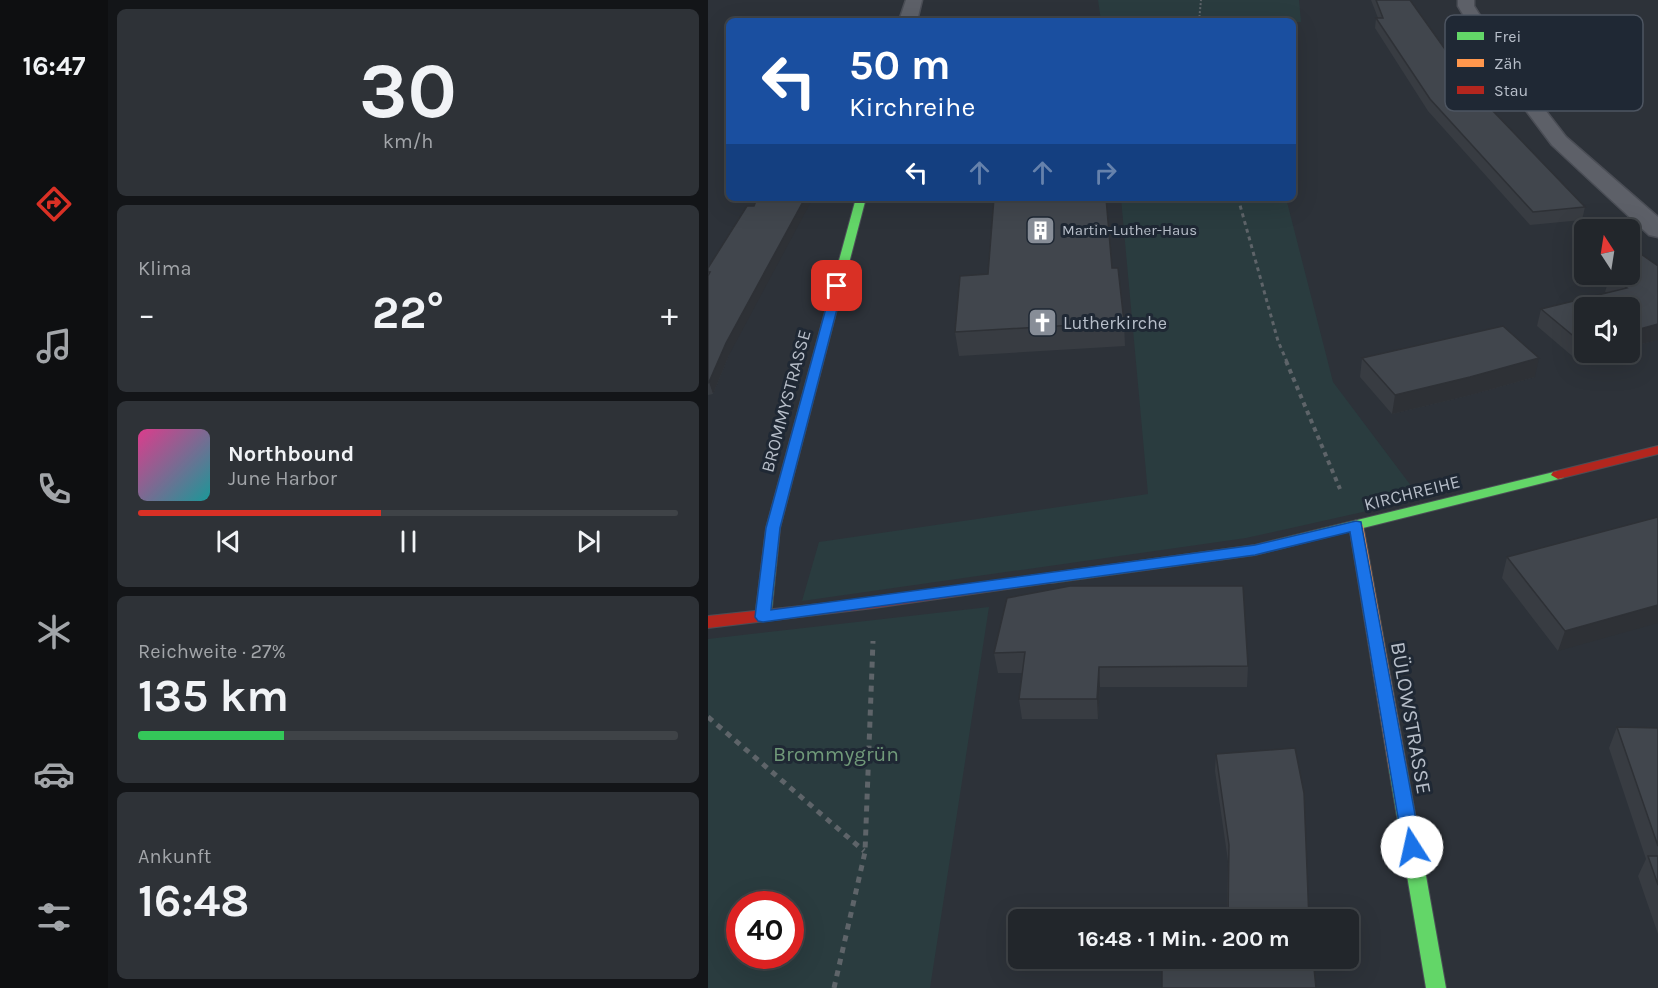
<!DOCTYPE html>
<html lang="de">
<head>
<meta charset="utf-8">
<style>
	:root { --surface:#22262b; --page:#2e3237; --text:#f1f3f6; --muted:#a2a5a9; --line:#3f4347; --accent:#d93025 }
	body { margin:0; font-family:Karla,sans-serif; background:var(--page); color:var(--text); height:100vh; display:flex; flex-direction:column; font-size:22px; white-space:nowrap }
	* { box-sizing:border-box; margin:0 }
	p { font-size:20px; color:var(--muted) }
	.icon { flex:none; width:33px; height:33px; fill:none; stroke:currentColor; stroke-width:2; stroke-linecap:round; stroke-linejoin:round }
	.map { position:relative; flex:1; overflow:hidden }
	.side { display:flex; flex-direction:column; gap:9px; padding:9px; background:#131518; width:600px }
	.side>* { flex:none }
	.top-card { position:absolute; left:18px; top:18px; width:570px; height:183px; border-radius:9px; box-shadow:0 6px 24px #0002,0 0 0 2px var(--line); background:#1a4fa0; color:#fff; overflow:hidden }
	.needle { width:39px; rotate:348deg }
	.tools { position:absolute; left:866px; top:219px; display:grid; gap:12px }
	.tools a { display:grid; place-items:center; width:66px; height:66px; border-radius:9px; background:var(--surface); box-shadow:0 6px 24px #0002,0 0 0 2px var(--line); font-size:30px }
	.speed { position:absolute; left:18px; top:891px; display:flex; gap:12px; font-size:30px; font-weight:700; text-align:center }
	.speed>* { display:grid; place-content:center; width:78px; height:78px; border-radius:50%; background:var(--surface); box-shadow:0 6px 24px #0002,0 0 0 2px var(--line); line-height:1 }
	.speed .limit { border:9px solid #d22; background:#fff; color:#111 }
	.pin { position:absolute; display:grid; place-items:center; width:51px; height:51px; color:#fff; margin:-26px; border-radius:12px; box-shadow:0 3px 9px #0006 }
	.me { position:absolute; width:66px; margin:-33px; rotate:350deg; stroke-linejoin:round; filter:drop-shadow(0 0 4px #0008) }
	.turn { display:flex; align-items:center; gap:21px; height:126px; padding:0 24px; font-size:27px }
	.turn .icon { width:78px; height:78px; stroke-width:2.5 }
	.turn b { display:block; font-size:42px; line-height:51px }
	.lanes { display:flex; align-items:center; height:57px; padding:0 24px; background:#0003; justify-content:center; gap:30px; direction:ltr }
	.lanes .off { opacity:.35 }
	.big { font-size:45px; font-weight:700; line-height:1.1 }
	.side .card { flex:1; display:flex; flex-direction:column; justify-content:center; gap:9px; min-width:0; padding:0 21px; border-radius:9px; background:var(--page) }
	.side .dial { align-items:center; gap:0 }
	.dial b { font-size:78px; line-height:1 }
	.song { display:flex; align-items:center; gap:18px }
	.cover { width:72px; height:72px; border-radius:9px; background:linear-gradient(135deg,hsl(330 70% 55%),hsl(180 70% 35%)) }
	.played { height:6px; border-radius:3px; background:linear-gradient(90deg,var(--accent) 45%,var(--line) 45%) }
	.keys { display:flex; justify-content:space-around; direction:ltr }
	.heat { display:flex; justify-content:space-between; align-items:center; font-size:33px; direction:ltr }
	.charge { height:9px; border-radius:4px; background:linear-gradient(90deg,#34c759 27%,var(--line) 0) }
	.trip { position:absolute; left:300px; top:909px; width:351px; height:60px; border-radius:9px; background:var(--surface); box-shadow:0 6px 24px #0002,0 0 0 2px var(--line); font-weight:700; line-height:60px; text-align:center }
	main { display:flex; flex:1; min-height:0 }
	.tab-bar { display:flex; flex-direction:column; width:108px; justify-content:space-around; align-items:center; background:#0e0f11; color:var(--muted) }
	.tab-bar .icon { width:42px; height:42px }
	.tab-bar .current { color:var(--accent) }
	.tab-bar b { font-size:27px; color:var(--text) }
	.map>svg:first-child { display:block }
	.green { fill:#2a3c3f; fill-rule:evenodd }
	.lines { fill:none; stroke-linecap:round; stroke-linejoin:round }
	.street-casing { stroke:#4b4e56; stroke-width:3 }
	.fast-casing { stroke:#4b4e56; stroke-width:2 }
	.slow-casing { stroke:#4b4e56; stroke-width:2 }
	.jam-casing { stroke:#4b4e56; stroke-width:2 }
	.path-far3 { stroke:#5e6469; stroke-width:2; stroke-dasharray:2 2; stroke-linecap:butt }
	.path-far2 { stroke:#5e6469; stroke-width:3; stroke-dasharray:4 4; stroke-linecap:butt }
	.path-far1 { stroke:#5e6469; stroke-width:4; stroke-dasharray:4.5 4.5; stroke-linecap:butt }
	.path { stroke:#5e6469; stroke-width:5; stroke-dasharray:6 6; stroke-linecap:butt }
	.street { fill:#5d6068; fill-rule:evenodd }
	.fast { fill:#63d668; fill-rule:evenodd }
	.slow { fill:#ff974d; fill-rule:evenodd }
	.jam { fill:#b3261e; fill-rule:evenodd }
	.wall { fill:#383c42 }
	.shaded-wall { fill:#2e3136 }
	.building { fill:#41464d; stroke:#2e3136; stroke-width:1.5 }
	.route { fill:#1a73e8; stroke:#114b97; stroke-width:1.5 }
	.labels { text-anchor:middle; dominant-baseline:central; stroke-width:6; stroke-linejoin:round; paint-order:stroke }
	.far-poi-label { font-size:15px; fill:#b7bec9; stroke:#1f2834; text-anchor:start }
	.poi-label { font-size:18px; fill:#b7bec9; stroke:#1f2834; text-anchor:start }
	.street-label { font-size:18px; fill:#b7bec9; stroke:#1f2834 }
	.near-street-label { font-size:21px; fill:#b7bec9; stroke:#1f2834 }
	.near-park-label { font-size:21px; fill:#709979; stroke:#1f2834 }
	.key { fill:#1f2834; stroke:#4d5561; stroke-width:1.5 }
	.key-label { font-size:16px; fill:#b7bec9 }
</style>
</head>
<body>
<main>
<nav class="tab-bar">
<b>16:47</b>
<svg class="icon current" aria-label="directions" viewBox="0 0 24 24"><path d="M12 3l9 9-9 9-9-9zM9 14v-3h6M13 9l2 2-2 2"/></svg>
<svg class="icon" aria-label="music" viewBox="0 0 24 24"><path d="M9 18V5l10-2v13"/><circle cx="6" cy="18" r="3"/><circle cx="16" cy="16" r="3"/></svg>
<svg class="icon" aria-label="phone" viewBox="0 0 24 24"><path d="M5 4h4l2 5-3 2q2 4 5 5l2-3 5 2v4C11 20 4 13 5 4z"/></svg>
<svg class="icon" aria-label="climate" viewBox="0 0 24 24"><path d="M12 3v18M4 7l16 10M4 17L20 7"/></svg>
<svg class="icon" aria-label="car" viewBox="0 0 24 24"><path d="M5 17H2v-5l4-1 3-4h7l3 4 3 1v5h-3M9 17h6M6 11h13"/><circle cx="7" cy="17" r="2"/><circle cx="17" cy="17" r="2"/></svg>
<svg class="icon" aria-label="filters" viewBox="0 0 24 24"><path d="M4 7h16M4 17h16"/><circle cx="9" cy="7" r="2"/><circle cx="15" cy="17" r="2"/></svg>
</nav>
<section class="side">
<div class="card dial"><b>30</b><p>km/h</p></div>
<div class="card"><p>Klima</p>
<div class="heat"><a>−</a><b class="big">22°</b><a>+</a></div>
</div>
<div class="card">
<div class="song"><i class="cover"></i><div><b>Northbound</b><p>June Harbor</p></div></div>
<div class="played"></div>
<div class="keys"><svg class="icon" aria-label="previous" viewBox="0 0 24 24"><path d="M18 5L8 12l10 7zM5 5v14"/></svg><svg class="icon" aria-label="pause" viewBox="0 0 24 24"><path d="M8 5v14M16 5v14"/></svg><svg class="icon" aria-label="next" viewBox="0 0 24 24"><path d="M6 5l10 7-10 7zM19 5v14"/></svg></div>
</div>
<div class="card"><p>Reichweite · 27%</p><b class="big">135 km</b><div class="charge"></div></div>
<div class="card"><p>Ankunft</p><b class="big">16:48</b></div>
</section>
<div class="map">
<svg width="950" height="988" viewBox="0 0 950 988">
	<rect width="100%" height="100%" fill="#2d3239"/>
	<path class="green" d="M 390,0 L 591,0 L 593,22 L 393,21 Z
		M 413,198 L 578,198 L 625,382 L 713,499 L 538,538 L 94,601 L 111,542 L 440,494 Z
		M 281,607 L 222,988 L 0,988 L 0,639 ZM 32,904 L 82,904 L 82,956 L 32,956 Z"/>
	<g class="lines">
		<defs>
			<path id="street" d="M 198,0 L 214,0 L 209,21 L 191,21 Z
				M 750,0 L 766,0 L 766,6 L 807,71 L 858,137 L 950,217 L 950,237 L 941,235 L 844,145 L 790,73 L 750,6 Z"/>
			<path id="fast" d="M 148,198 L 158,198 L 72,528 L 63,617 L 60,621 L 50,621 L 47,617 L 58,528 Z
				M 850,471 L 857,475 L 855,478 L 547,555 L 343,583 L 338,582 L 336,578 L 338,574 L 343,573 L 547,545 Z
				M 690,762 L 696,764 L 699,769 L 738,988 L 718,988 L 681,769 L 684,764 Z"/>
			<path id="slow" d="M 648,520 L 655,525 L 699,769 L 696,774 L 690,776 L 684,774 L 681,769 L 641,525 Z"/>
			<path id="jam" d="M 950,446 L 950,454 L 850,479 L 843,475 L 845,472 Z
				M 343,573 L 348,574 L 350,578 L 348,582 L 166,608 L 0,628 L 0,616 L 166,598 Z"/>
		</defs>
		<use href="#street" class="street-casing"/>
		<use href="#fast" class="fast-casing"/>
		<use href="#slow" class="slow-casing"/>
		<use href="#jam" class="jam-casing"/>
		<path class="path-far3" d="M 491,21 L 493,0"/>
		<path class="path-far2" d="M 530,198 L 570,341 L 579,362"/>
		<path class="path-far1" d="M 578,361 L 632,489"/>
		<path class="path" d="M 0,717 L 156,851
			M 126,988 L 157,852 L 165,641"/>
		<use href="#street" class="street"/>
		<use href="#fast" class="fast"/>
		<use href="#slow" class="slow"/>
		<use href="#jam" class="jam"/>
	</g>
	<path class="wall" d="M 663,0 L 702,0 L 744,59 L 784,110 L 877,207 L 874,220 L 822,225 L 720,111 L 667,28 L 668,18 L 670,18 Z
		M 46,206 L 21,355 L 5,394 L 0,395 L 0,268 Z
		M 950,266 L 950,340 L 921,347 L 921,308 L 876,352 L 870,361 L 829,326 L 833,309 L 899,293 L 897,292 L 902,276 Z
		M 404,268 L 416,322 L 417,346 L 251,356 L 247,332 L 280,274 Z
		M 654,358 L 827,377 L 759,396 L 684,414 L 652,377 Z
		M 950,517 L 850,651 L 794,578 L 799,557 Z
		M 299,598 L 540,666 L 539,687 L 392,687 L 390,719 L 314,719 L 311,699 L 314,673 L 290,673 L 286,653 Z
		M 909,727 L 950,728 L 950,934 L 930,876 L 938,859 L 901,748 Z
		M 508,754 L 601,920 L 519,920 L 520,861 L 507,771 Z"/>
	<path class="shaded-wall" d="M 97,198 L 105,198 L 21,355 L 5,394 L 1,382 L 18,343 Z
		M 950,324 L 950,340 L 921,347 L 921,332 Z
		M 876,343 L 876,352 L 901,352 L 870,361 L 875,344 Z
		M 831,358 L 827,377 L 759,396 L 684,414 L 687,395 Z
		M 950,605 L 950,623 L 850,651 L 857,631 Z
		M 391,667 L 392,687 L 390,719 L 389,699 Z"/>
	<path class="building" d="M 668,0 L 702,0 L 744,59 L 784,110 L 877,207 L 825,212 L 722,99 L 668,18 L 675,18 Z
		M 49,198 L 97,198 L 18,343 L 1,382 L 0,383 L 0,276 L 2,272 L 0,272 L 0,268 L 39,206 L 46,206 Z
		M 286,198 L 398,198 L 404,268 L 410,268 L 416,322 L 247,332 L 252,276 L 280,274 Z
		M 923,247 L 950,266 L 950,324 L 921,332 L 921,308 L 876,308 L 876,343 L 875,344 L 833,309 L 919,288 L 902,276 L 903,274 L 921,274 L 921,250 Z
		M 795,326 L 831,358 L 762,377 L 687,395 L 654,358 Z
		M 950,517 L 950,605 L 857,631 L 799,557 Z
		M 362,586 L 535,586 L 540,666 L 391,667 L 389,699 L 311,699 L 317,652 L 286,653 L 299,598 Z
		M 909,727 L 950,728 L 950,846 Z
		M 587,748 L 596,793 L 601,920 L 520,920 L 521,845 L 508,754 Z
		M 940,856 L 950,856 L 950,885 Z
		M 605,958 L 608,988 L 454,988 L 454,959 Z"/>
	<path class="route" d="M 129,283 L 135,286 L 72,528 L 63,610 L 547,545 L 648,521 L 653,522 L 713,847 L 711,853 L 704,855 L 697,853 L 695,847 L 642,532 L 547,555 L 55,622 L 50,621 L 47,617 L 58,528 L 124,286 Z"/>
	<defs>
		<symbol id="building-square" viewBox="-11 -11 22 22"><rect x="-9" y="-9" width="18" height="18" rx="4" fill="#878d97" stroke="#1f2834"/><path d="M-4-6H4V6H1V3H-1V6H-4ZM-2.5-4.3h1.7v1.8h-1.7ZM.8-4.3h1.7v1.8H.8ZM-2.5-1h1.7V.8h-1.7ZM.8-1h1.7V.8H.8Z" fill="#fff"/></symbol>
		<symbol id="church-square" viewBox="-11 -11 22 22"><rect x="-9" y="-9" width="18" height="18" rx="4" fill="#878d97" stroke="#1f2834"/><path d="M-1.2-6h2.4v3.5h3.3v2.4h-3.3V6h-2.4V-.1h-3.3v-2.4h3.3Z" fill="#fff"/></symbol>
	</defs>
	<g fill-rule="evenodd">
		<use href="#building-square" x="316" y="214" width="33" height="33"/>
		<use href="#church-square" x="318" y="306" width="33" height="33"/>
	</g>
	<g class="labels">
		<g class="far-poi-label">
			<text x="354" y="230">Martin-Luther-Haus</text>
		</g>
		<g class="poi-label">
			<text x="355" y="323">Lutherkirche</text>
		</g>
		<g class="street-label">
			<text transform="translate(78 401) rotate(-75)">BROMMYSTRASSE</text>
			<text transform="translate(704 493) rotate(-14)">KIRCHREIHE</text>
		</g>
		<g class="near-street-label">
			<text transform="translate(703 718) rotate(80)">BÜLOWSTRASSE</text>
		</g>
		<g class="near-park-label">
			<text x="128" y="754">Brommygrün</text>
		</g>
	</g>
	<rect x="737" y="15" width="198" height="96" rx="9" class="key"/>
	<rect x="749" y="32" width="27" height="8" fill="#63d668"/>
	<rect x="749" y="59" width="27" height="8" fill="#ff974d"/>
	<rect x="749" y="86" width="27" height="8" fill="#b3261e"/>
	<g class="key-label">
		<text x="786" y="42">Frei</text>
		<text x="786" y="69">Zäh</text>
		<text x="786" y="96">Stau</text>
	</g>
</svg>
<div class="tools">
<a><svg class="needle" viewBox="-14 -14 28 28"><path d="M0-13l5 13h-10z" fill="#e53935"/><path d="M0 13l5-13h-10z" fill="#a2a5a9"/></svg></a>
<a><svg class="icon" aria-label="sound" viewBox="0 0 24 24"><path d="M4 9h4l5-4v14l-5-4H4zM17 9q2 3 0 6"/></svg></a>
</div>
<div class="speed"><div class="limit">40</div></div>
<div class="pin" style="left:129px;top:286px;background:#d93025"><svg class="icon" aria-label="arrive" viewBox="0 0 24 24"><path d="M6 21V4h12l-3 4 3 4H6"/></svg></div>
<svg class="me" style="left:704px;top:847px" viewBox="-20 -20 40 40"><circle r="19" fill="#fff"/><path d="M0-13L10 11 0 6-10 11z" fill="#1a73e8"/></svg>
<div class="trip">16:48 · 1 Min. · 200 m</div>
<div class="top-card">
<div class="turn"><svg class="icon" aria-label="left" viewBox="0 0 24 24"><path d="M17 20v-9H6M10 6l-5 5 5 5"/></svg><div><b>50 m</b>Kirchreihe</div></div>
<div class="lanes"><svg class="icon" aria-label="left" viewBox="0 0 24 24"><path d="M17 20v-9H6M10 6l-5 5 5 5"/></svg><svg class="icon off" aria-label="ahead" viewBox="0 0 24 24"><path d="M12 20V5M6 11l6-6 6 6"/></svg><svg class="icon off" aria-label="ahead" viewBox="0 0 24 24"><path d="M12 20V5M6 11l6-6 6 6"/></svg><svg class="icon off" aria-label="right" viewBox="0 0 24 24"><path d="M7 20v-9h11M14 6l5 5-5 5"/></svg></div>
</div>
</div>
</main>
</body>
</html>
